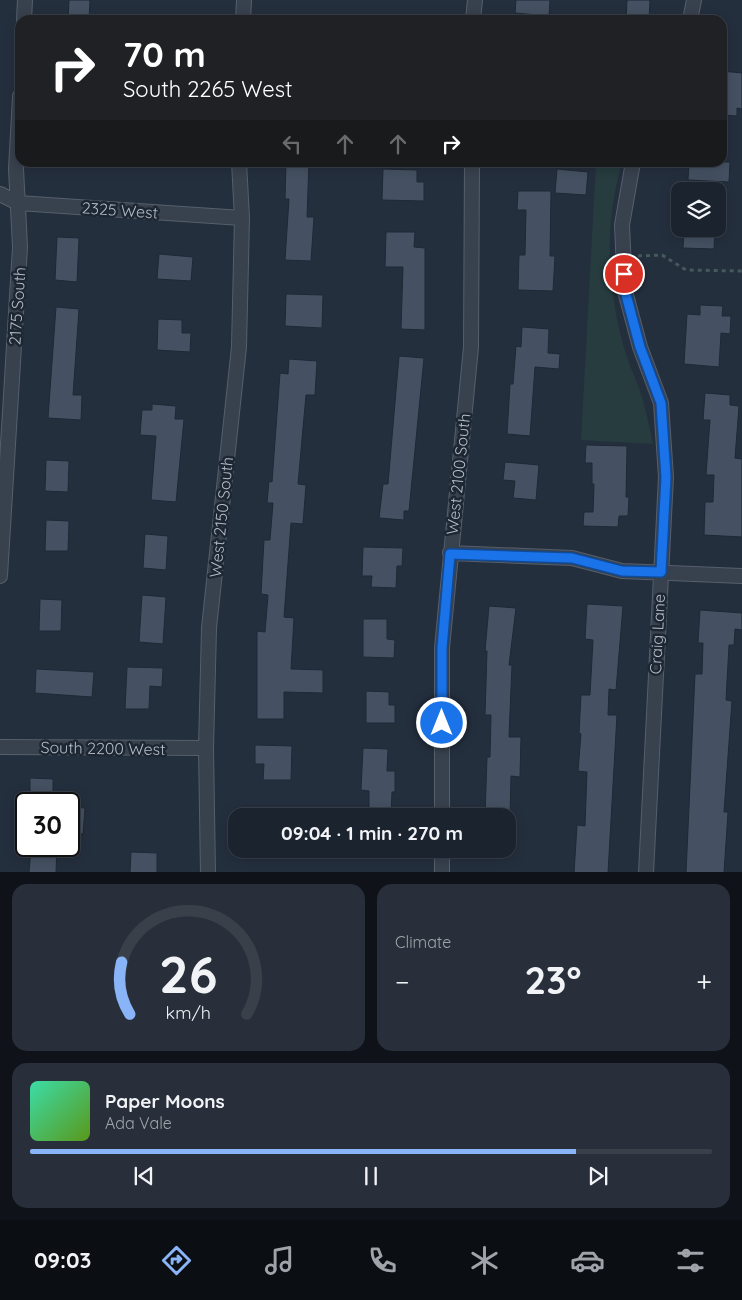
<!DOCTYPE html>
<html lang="en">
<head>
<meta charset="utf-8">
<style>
	:root { --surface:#1b232e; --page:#282f3a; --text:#f1f3f6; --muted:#a0a4aa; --line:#39404a; --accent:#8ab4f8 }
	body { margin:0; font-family:Quicksand,sans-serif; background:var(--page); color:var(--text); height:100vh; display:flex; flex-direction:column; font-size:19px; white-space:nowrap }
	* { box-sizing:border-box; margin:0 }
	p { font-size:16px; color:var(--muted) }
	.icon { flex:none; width:28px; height:28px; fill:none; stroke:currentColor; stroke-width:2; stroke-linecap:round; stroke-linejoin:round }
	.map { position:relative; height:872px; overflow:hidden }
	.side { display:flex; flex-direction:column; gap:12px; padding:12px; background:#0f1319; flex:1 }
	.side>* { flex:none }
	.banner { position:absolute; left:15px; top:15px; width:712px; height:152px; border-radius:15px; box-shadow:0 2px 12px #0003,0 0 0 1px var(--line); background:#202124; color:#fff; overflow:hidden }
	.fabs { position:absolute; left:671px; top:182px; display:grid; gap:10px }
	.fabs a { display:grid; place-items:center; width:55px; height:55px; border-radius:10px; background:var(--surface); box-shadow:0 2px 12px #0003,0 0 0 1px var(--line); font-size:25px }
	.speed { position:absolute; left:15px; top:792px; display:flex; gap:10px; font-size:25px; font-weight:700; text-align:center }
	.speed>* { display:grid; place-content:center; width:65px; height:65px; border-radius:50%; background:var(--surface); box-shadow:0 2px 12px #0003,0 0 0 1px var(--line); line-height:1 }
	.speed .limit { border:2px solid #111; border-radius:8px; background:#fff; color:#111 }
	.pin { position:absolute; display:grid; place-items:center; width:42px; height:42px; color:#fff; margin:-21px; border:2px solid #fff; border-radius:50%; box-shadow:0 1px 5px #0007 }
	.me { position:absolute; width:55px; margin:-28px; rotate:0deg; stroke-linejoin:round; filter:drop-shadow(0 0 4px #0008) }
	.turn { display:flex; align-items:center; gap:18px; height:105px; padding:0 25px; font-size:22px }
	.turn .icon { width:65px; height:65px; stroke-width:2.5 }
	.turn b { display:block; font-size:35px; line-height:42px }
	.lanes { display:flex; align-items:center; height:48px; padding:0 25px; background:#0003; justify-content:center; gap:25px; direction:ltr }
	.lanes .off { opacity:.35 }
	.big { font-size:38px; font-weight:800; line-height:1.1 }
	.side .tile { flex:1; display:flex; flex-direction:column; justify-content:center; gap:8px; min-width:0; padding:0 18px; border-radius:15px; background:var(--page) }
	.side .dial { align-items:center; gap:0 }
	.dial svg { height:130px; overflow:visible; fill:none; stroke:var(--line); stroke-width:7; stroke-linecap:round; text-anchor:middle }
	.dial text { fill:var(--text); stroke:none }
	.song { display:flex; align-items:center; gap:15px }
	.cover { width:60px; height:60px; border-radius:8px; background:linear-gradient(135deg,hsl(160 70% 55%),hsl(90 70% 35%)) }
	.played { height:5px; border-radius:2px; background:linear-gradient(90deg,var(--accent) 80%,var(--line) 80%) }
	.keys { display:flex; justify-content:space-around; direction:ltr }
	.heat { display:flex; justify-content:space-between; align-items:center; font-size:28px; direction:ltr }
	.side .tiles { flex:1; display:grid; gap:12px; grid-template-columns:1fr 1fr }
	.tile:last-child { grid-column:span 2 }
	.trip { position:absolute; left:228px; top:808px; width:288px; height:50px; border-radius:15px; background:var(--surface); box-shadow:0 2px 12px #0003,0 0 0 1px var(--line); font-weight:800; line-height:50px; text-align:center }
	.menu { display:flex; height:80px; justify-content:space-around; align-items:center; background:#0b0e12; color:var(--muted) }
	.menu .icon { width:35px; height:35px }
	.menu .on { color:var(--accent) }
	.menu b { font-size:22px; color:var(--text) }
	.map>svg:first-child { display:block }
	.green { fill:#263c3f }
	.building { fill:#455162; stroke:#1f2835 }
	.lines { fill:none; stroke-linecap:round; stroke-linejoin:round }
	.street-casing { stroke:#565f6c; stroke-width:16 }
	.path { stroke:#44595c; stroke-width:3; stroke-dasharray:4 4; stroke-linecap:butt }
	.street { stroke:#38414e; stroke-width:14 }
	.route-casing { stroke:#114b97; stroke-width:12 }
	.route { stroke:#1a73e8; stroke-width:9 }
	.labels { text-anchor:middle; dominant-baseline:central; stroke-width:5; stroke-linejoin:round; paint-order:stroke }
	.street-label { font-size:16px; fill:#b4bcc9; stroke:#1d2633 }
</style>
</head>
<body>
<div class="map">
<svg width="742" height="873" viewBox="0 0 742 873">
	<rect width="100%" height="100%" fill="#242f3e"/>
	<path class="green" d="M 596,163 L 622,163 C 604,224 607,287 624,348 C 628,362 634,375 639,388 C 645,406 649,425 653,444 L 581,440 Z"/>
	<path class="building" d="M 69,0 L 90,0 L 89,20 L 68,20 Z
		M 516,0 L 550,0 L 549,16 L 515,13 Z
		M 627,0 L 650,0 L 649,20 L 626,20 Z
		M 722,71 L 742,73 L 742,109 L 737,108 L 737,116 L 722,115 Z
		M 286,162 L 309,162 L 307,217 L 314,217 L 311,261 L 285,260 L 289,199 L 285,199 Z
		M 689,162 L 730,162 L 729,182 L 688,180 Z
		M 383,169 L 417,170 L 417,182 L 424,182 L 424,201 L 382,200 Z
		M 557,169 L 588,172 L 586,195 L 555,193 Z
		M 518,191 L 551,191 L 550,256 L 555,256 L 553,291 L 518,290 L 519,255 L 525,255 L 526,210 L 517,210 Z
		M 684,229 L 715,229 L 714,249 L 683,248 Z
		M 386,232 L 415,232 L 414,247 L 425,248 L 425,330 L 401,329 L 403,267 L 385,267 Z
		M 57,237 L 79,238 L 77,282 L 55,280 Z
		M 159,254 L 193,257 L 191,281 L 157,279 Z
		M 286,294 L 323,295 L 322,328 L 285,326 Z
		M 700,305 L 723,306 L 722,316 L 731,316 L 730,334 L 721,333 L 719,367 L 684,364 L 687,314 L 700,315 Z
		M 56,307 L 79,309 L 73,395 L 82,395 L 81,420 L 48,418 Z
		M 158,319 L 182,320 L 182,333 L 191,333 L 190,352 L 157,350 Z
		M 522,327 L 549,329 L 548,353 L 560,354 L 559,369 L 535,367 L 530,436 L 507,434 L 510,384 L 513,384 L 516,346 L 521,347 Z
		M 399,356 L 424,358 L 409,511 L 404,511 L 404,520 L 379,518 L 383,484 L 388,484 Z
		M 289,359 L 317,361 L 315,395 L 306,395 L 298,484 L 306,485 L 303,524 L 291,523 L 284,617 L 294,618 L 291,669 L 323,670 L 323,693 L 284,692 L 284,719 L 257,719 L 257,631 L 265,632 L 268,595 L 261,594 L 264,540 L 270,540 L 273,503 L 267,503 L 269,481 L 272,482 L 280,373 L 288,374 Z
		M 705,393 L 730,395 L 730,405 L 739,406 L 735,458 L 742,459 L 742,537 L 704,535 L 705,502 L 713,502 L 714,475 L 706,475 L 710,420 L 703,420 Z
		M 152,404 L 176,406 L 175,419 L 184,419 L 176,502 L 151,500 L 156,436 L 140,435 L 142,410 L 152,410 Z
		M 586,445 L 627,446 L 626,497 L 629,497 L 628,516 L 619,516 L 618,527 L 583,526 L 584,512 L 593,512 L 594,484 L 592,484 L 592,463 L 585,463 Z
		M 46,460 L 69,461 L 68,492 L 45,491 Z
		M 505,462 L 539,465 L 536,500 L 513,498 L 515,481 L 503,480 Z
		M 46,520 L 69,521 L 68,551 L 45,551 Z
		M 145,534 L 168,536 L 166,570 L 143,568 Z
		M 363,547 L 403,548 L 402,566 L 397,566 L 396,588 L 371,587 L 372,576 L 362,576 Z
		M 142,595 L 166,597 L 163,644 L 139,642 Z
		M 40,599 L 62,600 L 61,631 L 39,631 Z
		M 587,604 L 623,606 L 616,690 L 609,689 L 608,715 L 617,715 L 608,873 L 574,873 L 577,825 L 585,826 L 587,772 L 578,771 L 581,734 L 579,733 L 581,695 L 590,695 L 593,640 L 585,639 Z
		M 489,606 L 516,608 L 509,665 L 512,665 L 509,737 L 521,737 L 520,777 L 511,776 L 510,816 L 485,816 L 487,757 L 490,757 L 491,715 L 485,715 L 487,651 L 485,651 Z
		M 700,610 L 742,613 L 742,630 L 735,629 L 734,645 L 729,645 L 726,700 L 732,701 L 724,812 L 728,812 L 724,873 L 686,873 L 695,674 L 702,674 L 703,643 L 698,643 Z
		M 363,619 L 387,619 L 387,639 L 395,640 L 394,658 L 363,657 Z
		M 127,667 L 163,668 L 162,687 L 150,686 L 149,709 L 125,709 Z
		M 36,669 L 94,672 L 92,697 L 35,693 Z
		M 366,691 L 389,692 L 389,705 L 395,705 L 395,723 L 366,723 Z
		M 255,745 L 292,746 L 291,780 L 263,780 L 264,764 L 255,764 Z
		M 363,748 L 388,749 L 387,771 L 395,771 L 395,792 L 392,792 L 391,816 L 369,816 L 369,791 L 361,790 Z
		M 30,778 L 53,779 L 53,804 L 30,804 Z
		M 69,807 L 85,808 L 83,834 L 69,833 Z
		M 31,846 L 57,846 L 56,873 L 29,873 Z
		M 131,852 L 157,853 L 157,873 L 130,873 Z"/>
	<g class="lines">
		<defs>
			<path id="street" d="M 24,20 L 25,0
				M 243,20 L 244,0
				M 473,20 L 475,0
				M 690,20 L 694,0
				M 633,162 L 622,225 L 625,291 L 640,347 L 661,403 L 666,477 L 646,873
				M 0,194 L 18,203 L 242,218
				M 450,553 L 572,558 L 622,571 L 742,576
				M 0,576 L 20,247 L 16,169 L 20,96
				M 0,747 L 206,748
				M 442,816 L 442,648 L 471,347 L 472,162
				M 208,873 L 206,748 L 209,628 L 239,347 L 242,218 L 239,162
				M 442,873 L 442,849"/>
		</defs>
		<use href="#street" class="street-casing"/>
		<path class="path" d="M 638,256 L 662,255 L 686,270 L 742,271"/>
		<use href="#street" class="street"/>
	</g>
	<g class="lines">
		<defs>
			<path id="route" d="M 442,723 L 442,648 L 450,554 L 572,558 L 622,571 L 661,572 L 666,477 L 661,403 L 640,347 L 625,291 L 624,274"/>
		</defs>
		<use href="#route" class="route-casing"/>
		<use href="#route" class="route"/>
	</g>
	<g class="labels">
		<g class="street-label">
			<text transform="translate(120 210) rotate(4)">2325 West</text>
			<text transform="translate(17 306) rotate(-86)">2175 South</text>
			<text transform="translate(458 474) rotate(-84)">West 2100 South</text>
			<text transform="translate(221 517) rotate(-84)">West 2150 South</text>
			<text transform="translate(657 634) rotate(-87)">Craig Lane</text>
			<text transform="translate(103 748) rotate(1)">South 2200 West</text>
		</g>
	</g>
</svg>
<div class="fabs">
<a><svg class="icon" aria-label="layers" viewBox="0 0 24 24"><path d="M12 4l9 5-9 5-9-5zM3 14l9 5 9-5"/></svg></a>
</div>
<div class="speed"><div class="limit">30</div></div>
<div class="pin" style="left:624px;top:274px;background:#d93025"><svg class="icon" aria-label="arrive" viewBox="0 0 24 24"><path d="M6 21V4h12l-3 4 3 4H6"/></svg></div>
<svg class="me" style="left:442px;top:723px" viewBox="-20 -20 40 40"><circle r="17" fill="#1a73e8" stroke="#fff" stroke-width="3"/><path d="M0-11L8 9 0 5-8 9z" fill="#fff"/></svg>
<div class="trip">09:04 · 1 min · 270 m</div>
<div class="banner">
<div class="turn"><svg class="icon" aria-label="right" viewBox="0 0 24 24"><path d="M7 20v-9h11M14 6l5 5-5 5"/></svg><div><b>70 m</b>South 2265 West</div></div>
<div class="lanes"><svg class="icon off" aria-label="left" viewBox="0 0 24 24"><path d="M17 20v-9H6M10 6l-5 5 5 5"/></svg><svg class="icon off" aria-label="ahead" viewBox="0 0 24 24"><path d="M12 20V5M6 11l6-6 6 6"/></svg><svg class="icon off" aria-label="ahead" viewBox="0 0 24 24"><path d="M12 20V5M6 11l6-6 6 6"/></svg><svg class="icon" aria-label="right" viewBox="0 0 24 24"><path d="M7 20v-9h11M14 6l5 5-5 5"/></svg></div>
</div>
</div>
<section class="side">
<div class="tiles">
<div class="tile dial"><svg viewBox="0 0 100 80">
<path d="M14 69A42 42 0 1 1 86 69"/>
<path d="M14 69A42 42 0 0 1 9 37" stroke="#8ab4f8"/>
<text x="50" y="56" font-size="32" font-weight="700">26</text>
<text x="50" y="72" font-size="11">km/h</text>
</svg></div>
<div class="tile"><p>Climate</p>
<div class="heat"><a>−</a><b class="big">23°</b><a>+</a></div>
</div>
<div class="tile">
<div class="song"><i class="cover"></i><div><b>Paper Moons</b><p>Ada Vale</p></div></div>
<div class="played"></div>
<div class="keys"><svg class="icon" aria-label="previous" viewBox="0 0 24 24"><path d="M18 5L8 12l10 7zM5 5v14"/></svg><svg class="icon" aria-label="pause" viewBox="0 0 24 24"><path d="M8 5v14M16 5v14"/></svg><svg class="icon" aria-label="next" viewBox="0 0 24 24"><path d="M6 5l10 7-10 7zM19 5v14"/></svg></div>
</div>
</div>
</section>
<nav class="menu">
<b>09:03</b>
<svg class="icon on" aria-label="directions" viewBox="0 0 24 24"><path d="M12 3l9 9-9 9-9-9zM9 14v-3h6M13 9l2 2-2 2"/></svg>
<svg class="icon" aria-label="music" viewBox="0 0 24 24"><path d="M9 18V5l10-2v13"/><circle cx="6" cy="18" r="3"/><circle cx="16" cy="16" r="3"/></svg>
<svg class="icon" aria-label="phone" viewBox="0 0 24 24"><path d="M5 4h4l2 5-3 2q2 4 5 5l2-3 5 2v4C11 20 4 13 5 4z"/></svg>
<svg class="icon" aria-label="climate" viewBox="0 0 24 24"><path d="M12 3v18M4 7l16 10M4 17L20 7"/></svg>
<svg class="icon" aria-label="car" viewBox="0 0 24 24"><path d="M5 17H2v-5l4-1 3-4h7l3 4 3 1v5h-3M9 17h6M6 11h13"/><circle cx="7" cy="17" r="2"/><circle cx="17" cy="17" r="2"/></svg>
<svg class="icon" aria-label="filters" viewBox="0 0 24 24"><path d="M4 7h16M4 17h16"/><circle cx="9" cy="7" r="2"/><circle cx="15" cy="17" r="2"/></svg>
</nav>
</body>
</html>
